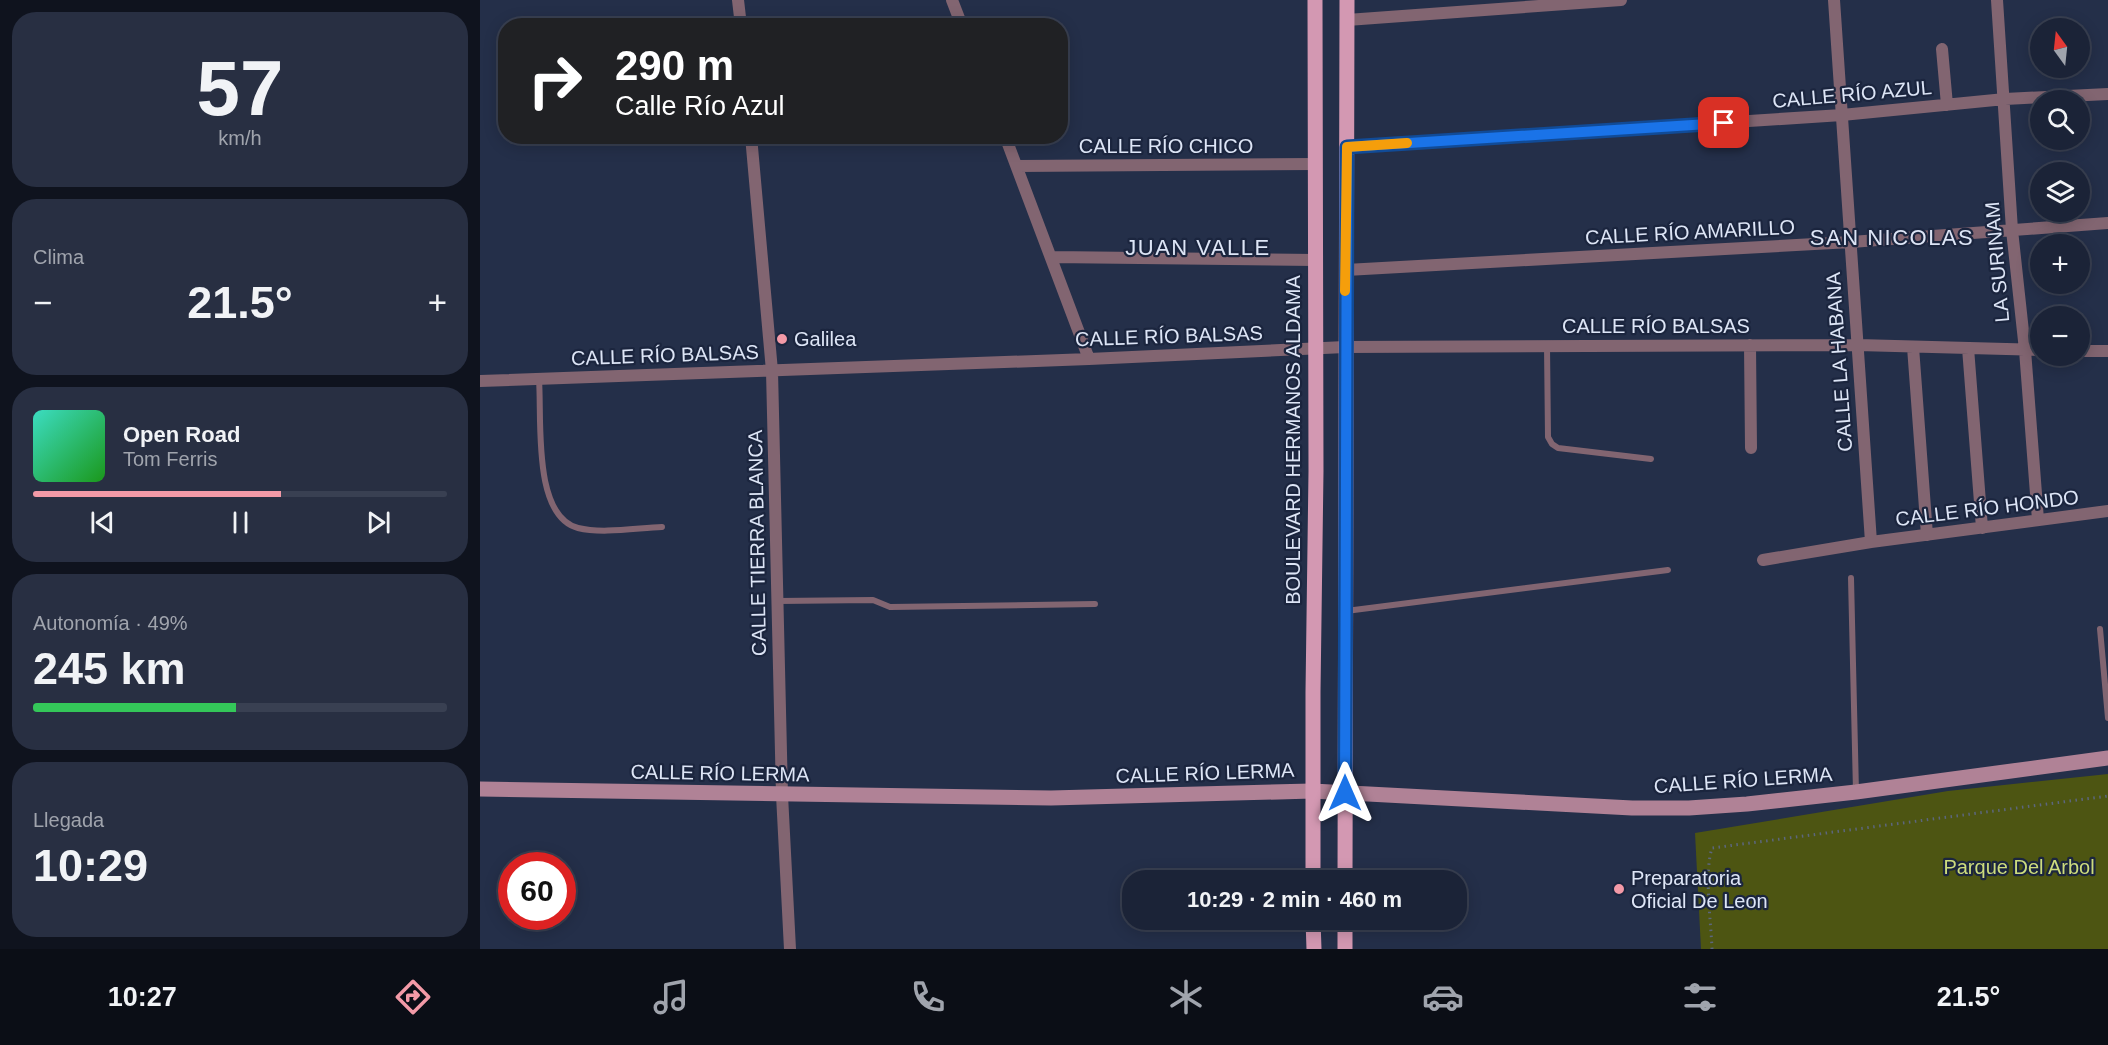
<!DOCTYPE html>
<html lang="es">
<head>
<meta charset="utf-8">
<style>
	:root { --surface:#1b2337; --page:#282f42; --text:#f1f3f6; --muted:#a0a4ad; --line:#394052; --accent:#f39aa7 }
	body { margin:0; font-family:Helvetica,sans-serif; background:var(--page); color:var(--text); height:100vh; display:flex; flex-direction:column; font-size:22px; white-space:nowrap }
	* { box-sizing:border-box; margin:0 }
	p { font-size:20px; color:var(--muted) }
	.icon { flex:none; width:33px; height:33px; fill:none; stroke:currentColor; stroke-width:2; stroke-linecap:round; stroke-linejoin:round }
	.map { position:relative; flex:1; overflow:hidden }
	.drawer { display:flex; flex-direction:column; gap:12px; padding:12px; background:#0f131e; width:480px }
	.drawer>* { flex:none }
	.top-card { position:absolute; left:18px; top:18px; width:570px; height:126px; border-radius:24px; box-shadow:0 3px 15px #0003,0 0 0 2px var(--line); background:#202124; color:#fff; overflow:hidden }
	.needle { width:39px; rotate:345deg }
	.tools { position:absolute; left:1550px; top:18px; display:grid; gap:12px }
	.tools a { display:grid; place-items:center; width:60px; height:60px; border-radius:50%; background:var(--surface); box-shadow:0 3px 15px #0003,0 0 0 2px var(--line); font-size:30px }
	.speed { position:absolute; left:18px; top:852px; display:flex; gap:12px; font-size:30px; font-weight:700; text-align:center }
	.speed>* { display:grid; place-content:center; width:78px; height:78px; border-radius:50%; background:var(--surface); box-shadow:0 3px 15px #0003,0 0 0 2px var(--line); line-height:1 }
	.speed .limit { border:9px solid #d22; background:#fff; color:#111 }
	.pin { position:absolute; display:grid; place-items:center; width:51px; height:51px; color:#fff; margin:-26px; border-radius:12px; box-shadow:0 3px 9px #0006 }
	.me { position:absolute; width:66px; margin:-33px; rotate:0deg; stroke-linejoin:round; filter:drop-shadow(0 0 4px #0008) }
	.turn { display:flex; align-items:center; gap:21px; height:126px; padding:0 18px; font-size:27px }
	.turn .icon { width:78px; height:78px; stroke-width:2.5 }
	.turn b { display:block; font-size:42px; line-height:51px }
	.big { font-size:45px; font-weight:700; line-height:1.1 }
	.drawer .widget { flex:1; display:flex; flex-direction:column; justify-content:center; gap:9px; min-width:0; padding:0 21px; border-radius:24px; background:var(--page) }
	.drawer .dial { align-items:center; gap:0 }
	.dial b { font-size:78px; line-height:1 }
	.song { display:flex; align-items:center; gap:18px }
	.cover { width:72px; height:72px; border-radius:9px; background:linear-gradient(135deg,hsl(170 70% 55%),hsl(120 70% 35%)) }
	.played { height:6px; border-radius:3px; background:linear-gradient(90deg,var(--accent) 60%,var(--line) 60%) }
	.keys { display:flex; justify-content:space-around; direction:ltr }
	.heat { display:flex; justify-content:space-between; align-items:center; font-size:33px; direction:ltr }
	.charge { height:9px; border-radius:4px; background:linear-gradient(90deg,#34c759 49%,var(--line) 0) }
	.trip { position:absolute; left:642px; top:870px; width:345px; height:60px; border-radius:24px; background:var(--surface); box-shadow:0 3px 15px #0003,0 0 0 2px var(--line); font-weight:700; line-height:60px; text-align:center }
	.dock { display:flex; height:96px; justify-content:space-around; align-items:center; background:#0b0e16; color:var(--muted) }
	.dock .icon { width:42px; height:42px }
	.dock .active { color:var(--accent) }
	.dock b { font-size:27px; color:var(--text) }
	main { display:flex; flex:1; min-height:0 }
	.map>svg:first-child { display:block }
	.green { fill:#4d5512 }
	.lines { fill:none; stroke-linecap:round; stroke-linejoin:round }
	.path { stroke:#5c667d; stroke-width:3; stroke-dasharray:1.5 4.5; stroke-linecap:butt }
	.lane { stroke:#826571; stroke-width:6 }
	.street { stroke:#826571; stroke-width:12 }
	.secondary { stroke:#b08296; stroke-width:15 }
	.primary { stroke:#d398b2; stroke-width:15 }
	.route-casing { stroke:#114b97; stroke-width:15 }
	.route { stroke:#1a73e8; stroke-width:10 }
	.slow { stroke:#f59e0b; stroke-width:10 }
	.poi-dot { fill:#f39aa7; stroke:#1b253e; stroke-width:2 }
	.labels { text-anchor:middle; dominant-baseline:central; stroke-width:4.5; stroke-linejoin:round; paint-order:stroke }
	.street-label { font-size:20px; fill:#dde5f6; stroke:#1b253e }
	.poi-label { font-size:20px; fill:#dde5f6; stroke:#1b253e; text-anchor:start }
	.park-label { font-size:20px; fill:#cddc7d; stroke:#1b253e }
	.quarter-label { font-size:22px; letter-spacing:1.5px; fill:#dde5f6; stroke:#1b253e }
</style>
</head>
<body>
<main>
<section class="drawer">
<div class="widget dial"><b>57</b><p>km/h</p></div>
<div class="widget"><p>Clima</p>
<div class="heat"><a>−</a><b class="big">21.5°</b><a>+</a></div>
</div>
<div class="widget">
<div class="song"><i class="cover"></i><div><b>Open Road</b><p>Tom Ferris</p></div></div>
<div class="played"></div>
<div class="keys"><svg class="icon" aria-label="previous" viewBox="0 0 24 24"><path d="M18 5L8 12l10 7zM5 5v14"/></svg><svg class="icon" aria-label="pause" viewBox="0 0 24 24"><path d="M8 5v14M16 5v14"/></svg><svg class="icon" aria-label="next" viewBox="0 0 24 24"><path d="M6 5l10 7-10 7zM19 5v14"/></svg></div>
</div>
<div class="widget"><p>Autonomía · 49%</p><b class="big">245 km</b><div class="charge"></div></div>
<div class="widget"><p>Llegada</p><b class="big">10:29</b></div>
</section>
<div class="map">
<svg width="1628" height="949" viewBox="0 0 1628 949">
	<rect width="100%" height="100%" fill="#242f49"/>
	<path class="green" d="M 1628,774 L 1628,949 L 1221,949 L 1215,833 L 1468,791 Z"/>
	<g class="lines">
		<path class="path" d="M 1232,949 C 1231,921 1224,873 1232,848 L 1628,796"/>
		<path class="lane" d="M 1067,346 L 1068,437 L 1072,444 L 1078,448 L 1171,459
			M 59,380 C 62,418 52,516 98,528 C 122,534 157,528 182,527
			M 1371,578 L 1376,792
			M 298,601 L 393,600 L 410,607 L 615,604
			M 866,611 L 1188,570
			M 1620,629 L 1628,718"/>
		<path class="street" d="M 258,0 L 261,26
			M 472,0 L 482,26
			M 1354,0 L 1391,542
			M 1517,0 L 1532,230 L 1545,350 L 1558,520
			M 867,20 L 1141,0
			M 1462,49 L 1467,105
			M 271,136 L 292,371 L 302,795 L 310,949
			M 525,136 L 609,359
			M 867,147 L 1362,115 L 1525,99 L 1628,94
			M 537,166 L 834,164
			M 572,257 L 835,260
			M 866,270 L 1371,242 L 1628,223
			M 1270,345 L 1271,448
			M 1433,347 L 1447,535
			M 1488,348 L 1502,528
			M 1599,351 L 1628,351
			M 0,381 L 609,359 L 865,347 L 1378,345 L 1560,350
			M 1283,560 L 1391,542 L 1628,511"/>
		<path class="secondary" d="M 0,789 L 571,798 L 832,791 L 1152,808 L 1209,808 L 1267,804 L 1376,792 L 1628,758"/>
		<path class="primary" d="M 833,880 L 833,692 L 836,471 L 835,0
			M 865,880 L 867,0
			M 833,920 L 834,949
			M 865,920 L 865,949"/>
	</g>
	<g class="lines">
		<defs>
			<path id="route" d="M 865,793 L 867,147 L 1244,123"/>
		</defs>
		<use href="#route" class="route-casing"/>
		<use href="#route" class="route"/>
		<path class="slow" d="M 865,291 L 867,147 L 927,143"/>
	</g>
	<g class="poi-dot">
		<circle cx="302" cy="339" r="6"/>
		<circle cx="1139" cy="889" r="6"/>
	</g>
	<g class="labels">
		<g class="street-label">
			<text transform="translate(1372 94) rotate(-5)">CALLE RÍO AZUL</text>
			<text x="686" y="146">CALLE RÍO CHICO</text>
			<text transform="translate(1210 232) rotate(-3)">CALLE RÍO AMARILLO</text>
			<text transform="translate(1517 262) rotate(-95)">LA SURINAM</text>
			<text x="1176" y="326">CALLE RÍO BALSAS</text>
			<text transform="translate(689 336) rotate(-2)">CALLE RÍO BALSAS</text>
			<text transform="translate(185 355) rotate(-2)">CALLE RÍO BALSAS</text>
			<text transform="translate(1359 362) rotate(-94)">CALLE LA HABANA</text>
			<text transform="translate(813 440) rotate(-90)">BOULEVARD HERMANOS ALDAMA</text>
			<text transform="translate(1507 508) rotate(-7)">CALLE RÍO HONDO</text>
			<text transform="translate(277 543) rotate(-91)">CALLE TIERRA BLANCA</text>
			<text transform="translate(240 773) rotate(1)">CALLE RÍO LERMA</text>
			<text transform="translate(725 773) rotate(-2)">CALLE RÍO LERMA</text>
			<text transform="translate(1263 780) rotate(-4)">CALLE RÍO LERMA</text>
		</g>
		<g class="poi-label">
			<text x="314" y="339">Galilea</text>
			<text x="1151" y="878">Preparatoria<tspan x="1151" dy="23">Oficial De Leon</tspan></text>
		</g>
		<g class="park-label">
			<text x="1539" y="867">Parque Del Arbol</text>
		</g>
		<g class="quarter-label">
			<text x="1412" y="237">SAN NICOLAS</text>
			<text x="718" y="247">JUAN VALLE</text>
		</g>
	</g>
</svg>
<div class="tools">
<a><svg class="needle" viewBox="-14 -14 28 28"><path d="M0-13l5 13h-10z" fill="#e53935"/><path d="M0 13l5-13h-10z" fill="#a0a4ad"/></svg></a>
<a><svg class="icon" aria-label="search" viewBox="0 0 24 24"><circle cx="10" cy="10" r="6"/><path d="M15 15l6 6"/></svg></a>
<a><svg class="icon" aria-label="layers" viewBox="0 0 24 24"><path d="M12 4l9 5-9 5-9-5zM3 14l9 5 9-5"/></svg></a>
<a>+</a>
<a>−</a>
</div>
<div class="speed"><div class="limit">60</div></div>
<div class="pin" style="left:1244px;top:123px;background:#d93025"><svg class="icon" aria-label="arrive" viewBox="0 0 24 24"><path d="M6 21V4h12l-3 4 3 4H6"/></svg></div>
<svg class="me" style="left:865px;top:793px" viewBox="-20 -20 40 40"><path d="M0-17L14 15 0 8-14 15z" fill="#1a73e8" stroke="#fff" stroke-width="4"/></svg>
<div class="trip">10:29 · 2 min · 460 m</div>
<div class="top-card">
<div class="turn"><svg class="icon" aria-label="right" viewBox="0 0 24 24"><path d="M7 20v-9h11M14 6l5 5-5 5"/></svg><div><b>290 m</b>Calle Río Azul</div></div>
</div>
</div>
</main>
<nav class="dock">
<b>10:27</b>
<svg class="icon active" aria-label="directions" viewBox="0 0 24 24"><path d="M12 3l9 9-9 9-9-9zM9 14v-3h6M13 9l2 2-2 2"/></svg>
<svg class="icon" aria-label="music" viewBox="0 0 24 24"><path d="M9 18V5l10-2v13"/><circle cx="6" cy="18" r="3"/><circle cx="16" cy="16" r="3"/></svg>
<svg class="icon" aria-label="phone" viewBox="0 0 24 24"><path d="M5 4h4l2 5-3 2q2 4 5 5l2-3 5 2v4C11 20 4 13 5 4z"/></svg>
<svg class="icon" aria-label="climate" viewBox="0 0 24 24"><path d="M12 3v18M4 7l16 10M4 17L20 7"/></svg>
<svg class="icon" aria-label="car" viewBox="0 0 24 24"><path d="M5 17H2v-5l4-1 3-4h7l3 4 3 1v5h-3M9 17h6M6 11h13"/><circle cx="7" cy="17" r="2"/><circle cx="17" cy="17" r="2"/></svg>
<svg class="icon" aria-label="filters" viewBox="0 0 24 24"><path d="M4 7h16M4 17h16"/><circle cx="9" cy="7" r="2"/><circle cx="15" cy="17" r="2"/></svg>
<b>21.5°</b>
</nav>
</body>
</html>
